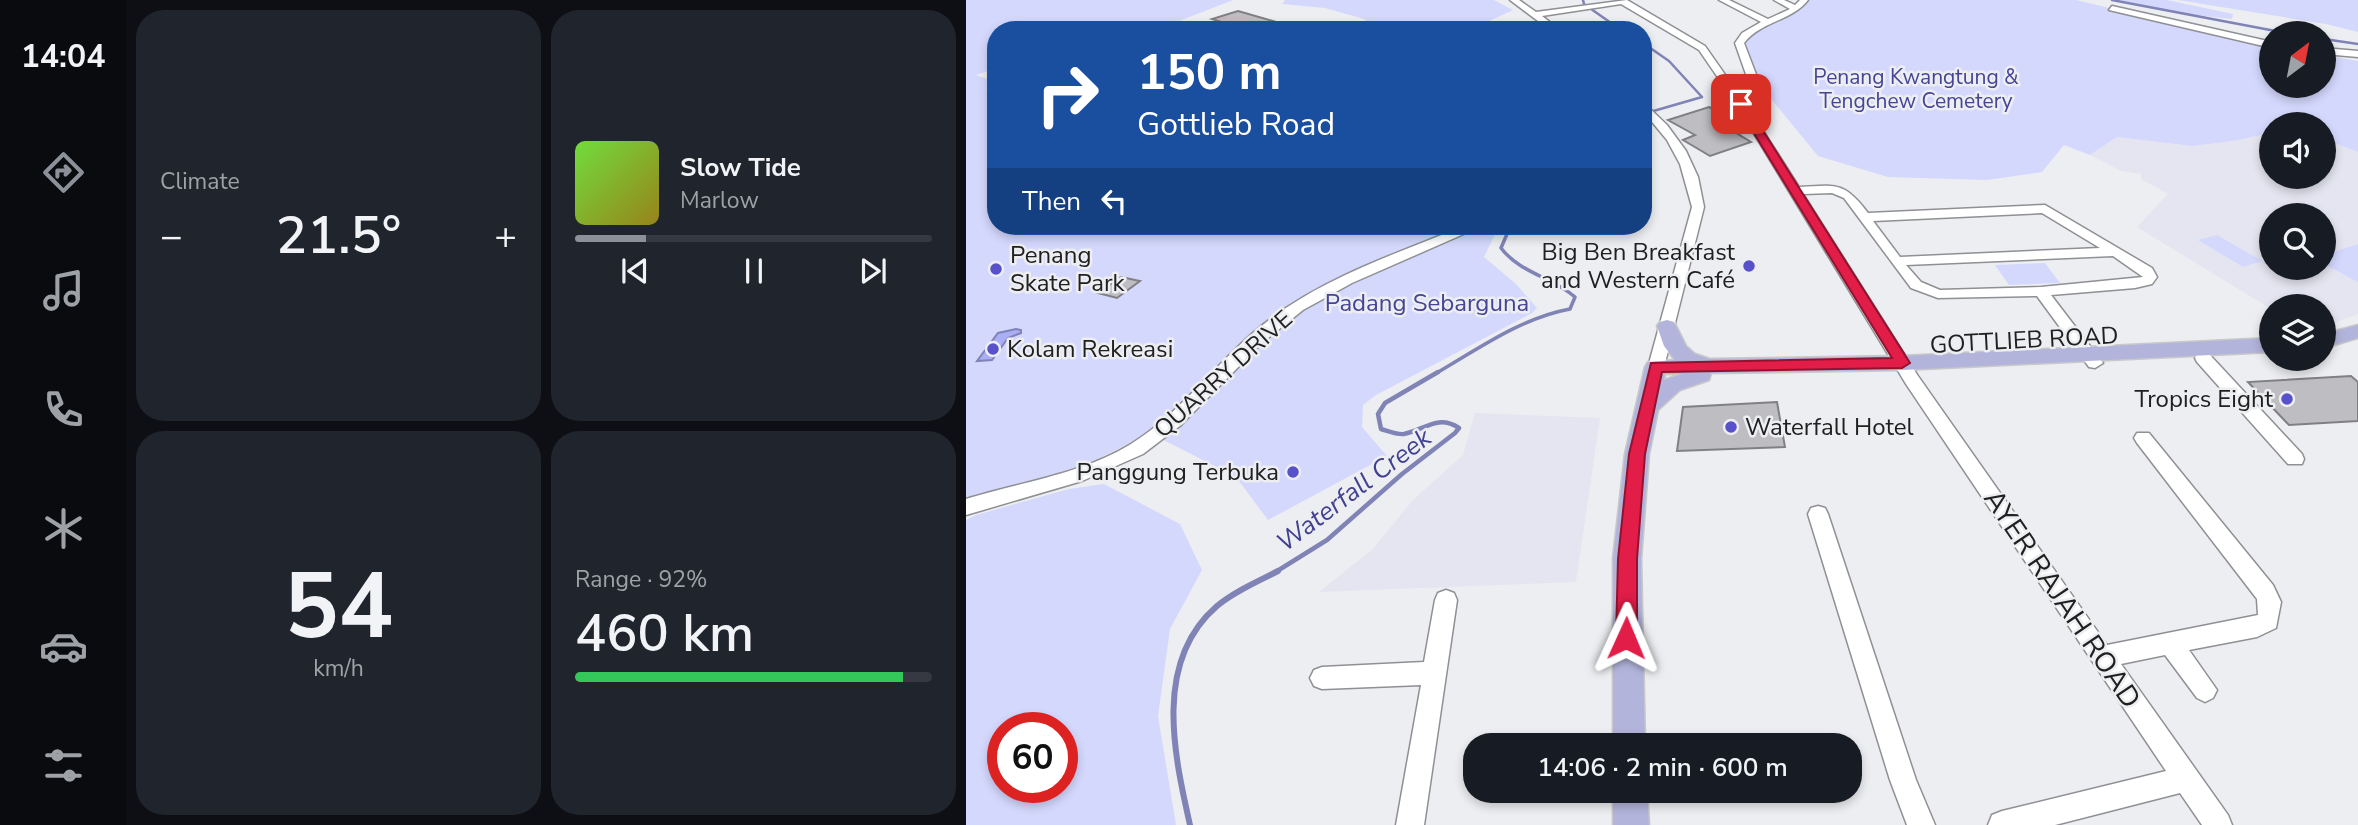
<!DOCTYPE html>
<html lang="en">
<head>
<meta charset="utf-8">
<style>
	:root { --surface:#171b24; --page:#20242c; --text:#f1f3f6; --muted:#9ea1a6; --line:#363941; --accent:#8c9099 }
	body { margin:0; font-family:"Nunito Sans",sans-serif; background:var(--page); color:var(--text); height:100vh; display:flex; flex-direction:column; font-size:26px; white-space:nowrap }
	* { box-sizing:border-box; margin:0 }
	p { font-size:23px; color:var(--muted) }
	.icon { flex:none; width:38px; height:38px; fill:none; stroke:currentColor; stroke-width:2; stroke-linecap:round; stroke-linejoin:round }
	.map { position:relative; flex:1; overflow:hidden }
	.details { display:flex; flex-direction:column; gap:10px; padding:10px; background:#0d0f14; width:840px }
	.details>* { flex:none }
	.guide { position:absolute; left:21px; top:21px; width:665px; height:214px; border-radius:28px; box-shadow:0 4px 10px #0003; background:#1a4fa0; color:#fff; overflow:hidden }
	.needle { width:46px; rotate:32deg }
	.controls { position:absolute; left:1293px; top:21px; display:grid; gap:14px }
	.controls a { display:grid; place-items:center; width:77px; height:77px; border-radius:50%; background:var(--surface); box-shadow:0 4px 10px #0003; font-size:35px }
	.speed { position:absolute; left:21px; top:712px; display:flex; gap:14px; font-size:35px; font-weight:700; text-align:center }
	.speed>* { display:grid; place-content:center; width:91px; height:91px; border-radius:50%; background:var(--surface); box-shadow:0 4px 10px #0003; line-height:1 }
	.speed .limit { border:10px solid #d22; background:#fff; color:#111 }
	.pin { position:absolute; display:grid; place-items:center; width:60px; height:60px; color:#fff; margin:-30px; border-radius:14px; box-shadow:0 4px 10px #0006 }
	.me { position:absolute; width:77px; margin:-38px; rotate:1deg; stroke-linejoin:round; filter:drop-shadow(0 0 5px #0008) }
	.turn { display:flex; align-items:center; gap:24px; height:147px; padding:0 35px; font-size:32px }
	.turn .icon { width:91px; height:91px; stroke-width:2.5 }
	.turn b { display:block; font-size:49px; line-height:60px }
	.then { display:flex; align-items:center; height:66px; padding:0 35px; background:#0003; gap:14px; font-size:26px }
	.big { font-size:52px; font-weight:600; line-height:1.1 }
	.details .tile { flex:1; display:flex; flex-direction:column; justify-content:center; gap:10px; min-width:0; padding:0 24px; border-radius:28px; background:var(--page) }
	.details .dial { align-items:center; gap:0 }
	.dial b { font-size:91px; line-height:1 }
	.song { display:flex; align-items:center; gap:21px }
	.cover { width:84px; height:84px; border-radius:10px; background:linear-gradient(135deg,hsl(100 70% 55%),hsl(50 70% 35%)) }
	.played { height:7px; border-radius:4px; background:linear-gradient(90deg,var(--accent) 20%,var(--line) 20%) }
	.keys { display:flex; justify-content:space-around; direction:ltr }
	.heat { display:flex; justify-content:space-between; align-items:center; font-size:38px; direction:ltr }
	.charge { height:10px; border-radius:5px; background:linear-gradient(90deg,#34c759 92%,var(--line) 0) }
	.details .tiles { flex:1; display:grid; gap:10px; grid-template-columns:repeat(2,1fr) }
	.trip { position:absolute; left:497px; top:733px; width:399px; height:70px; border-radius:28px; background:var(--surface); box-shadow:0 4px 10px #0003; font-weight:600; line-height:70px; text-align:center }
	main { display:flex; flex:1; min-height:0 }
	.dock { display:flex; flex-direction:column; width:126px; justify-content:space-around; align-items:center; background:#090b0e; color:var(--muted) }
	.dock .icon { width:49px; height:49px }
	.dock .current { color:var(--accent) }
	.dock b { font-size:32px; color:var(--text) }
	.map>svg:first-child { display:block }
	.built { fill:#e4e5f0; fill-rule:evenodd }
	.green { fill:#d4d8fd; fill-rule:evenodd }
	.water { fill:#a9aef5; stroke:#8083b5; stroke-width:2 }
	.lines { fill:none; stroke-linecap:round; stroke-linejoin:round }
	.stream-far3 { stroke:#8083b5; stroke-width:2.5 }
	.stream-far2 { stroke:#8083b5; stroke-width:3.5 }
	.stream-far1 { stroke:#8083b5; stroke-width:4.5 }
	.stream { stroke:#8083b5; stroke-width:6 }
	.building { fill:#bebec2; stroke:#808084; stroke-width:2 }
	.minor-casing { stroke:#8f9093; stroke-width:3 }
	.major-casing { stroke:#c9c9ca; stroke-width:3 }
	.minor { fill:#fff; fill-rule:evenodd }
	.major { fill:#b2b4db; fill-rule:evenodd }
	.route { fill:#e11d48; stroke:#92132f; stroke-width:2 }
	.poi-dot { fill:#5851c9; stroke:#edeef1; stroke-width:2.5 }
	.labels { text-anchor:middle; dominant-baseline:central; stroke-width:5; stroke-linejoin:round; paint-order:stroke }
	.far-park-label { font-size:21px; fill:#464496; stroke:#edeef1 }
	.poi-label { font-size:24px; fill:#202021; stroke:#edeef1; text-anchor:end }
	.park-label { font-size:24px; fill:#464496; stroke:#edeef1 }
	.street-label { font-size:24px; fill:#202021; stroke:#edeef1 }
	.water-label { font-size:26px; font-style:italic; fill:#424091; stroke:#edeef1 }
	.near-street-label { font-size:28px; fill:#202021; stroke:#edeef1 }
</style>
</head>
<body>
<main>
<nav class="dock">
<b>14:04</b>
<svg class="icon current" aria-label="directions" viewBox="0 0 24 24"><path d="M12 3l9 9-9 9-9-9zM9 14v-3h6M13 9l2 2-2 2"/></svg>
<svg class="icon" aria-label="music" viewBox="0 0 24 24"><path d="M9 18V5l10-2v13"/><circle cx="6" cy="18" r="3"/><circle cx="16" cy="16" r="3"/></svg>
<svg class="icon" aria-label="phone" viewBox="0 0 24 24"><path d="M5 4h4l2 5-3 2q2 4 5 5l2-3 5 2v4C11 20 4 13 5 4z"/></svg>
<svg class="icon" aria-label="climate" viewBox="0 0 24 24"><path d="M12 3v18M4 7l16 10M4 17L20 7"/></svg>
<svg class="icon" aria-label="car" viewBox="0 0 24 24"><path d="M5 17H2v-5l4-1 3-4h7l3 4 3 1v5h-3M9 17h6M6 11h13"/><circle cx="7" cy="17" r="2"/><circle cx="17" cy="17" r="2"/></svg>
<svg class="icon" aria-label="filters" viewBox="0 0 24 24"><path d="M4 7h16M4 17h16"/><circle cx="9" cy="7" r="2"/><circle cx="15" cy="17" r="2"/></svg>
</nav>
<section class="details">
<div class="tiles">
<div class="tile"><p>Climate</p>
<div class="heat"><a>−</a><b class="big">21.5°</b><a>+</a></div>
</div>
<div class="tile">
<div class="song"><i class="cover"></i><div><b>Slow Tide</b><p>Marlow</p></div></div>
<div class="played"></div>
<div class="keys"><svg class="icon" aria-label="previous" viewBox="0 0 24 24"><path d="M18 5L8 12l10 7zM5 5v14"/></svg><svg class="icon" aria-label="pause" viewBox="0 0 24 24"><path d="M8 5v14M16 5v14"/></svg><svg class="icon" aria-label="next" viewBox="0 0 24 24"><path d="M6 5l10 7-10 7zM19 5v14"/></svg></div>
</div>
<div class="tile dial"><b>54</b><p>km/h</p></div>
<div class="tile"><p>Range · 92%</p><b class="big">460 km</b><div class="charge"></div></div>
</div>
</section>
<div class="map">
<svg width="1392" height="825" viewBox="0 0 1392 825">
	<rect width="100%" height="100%" fill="#edeef1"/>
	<path class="built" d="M 1305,133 L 1306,177 L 1358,177 L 1358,139 L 1392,152 L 1392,314 L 1358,327 L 1358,306 L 1306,306 L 1305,309 L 1171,227 L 1202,194 L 1175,179 L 1175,174 L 1155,171 L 1124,155 L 1151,137 L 1226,146 L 1267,141 ZM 1306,215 L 1358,215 L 1358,268 L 1306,268 Z
		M 509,413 L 634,418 L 610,582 L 353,592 L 407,549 L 446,501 L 497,455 Z"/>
	<path class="green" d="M 0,0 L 267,0 L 190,30 L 30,30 L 30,68 L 10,75 L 24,80 L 20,91 L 30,91 L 30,226 L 533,226 L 518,257 L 550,284 L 571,308 L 566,313 L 410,395 L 397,405 L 396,427 L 421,456 L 302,520 L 270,477 L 182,432 C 126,467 63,485 0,503 Z
		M 319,0 L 528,0 L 547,10 L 504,30 L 406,30 L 398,19 L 359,8 L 316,4 Z
		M 839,0 L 1110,0 L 1305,47 L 1306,86 L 1358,86 L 1358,55 L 1392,61 L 1392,152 L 1358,139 L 1358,124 L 1306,124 L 1305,133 L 1267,141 L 1226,146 L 1151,137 L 1124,155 L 1098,145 L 1076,172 L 1021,180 L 922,177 L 852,156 L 793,84 C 789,66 775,54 775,36 L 830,10 Z
		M 1153,0 L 1201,0 L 1267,14 L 1266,19 L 1220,14 Z
		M 1212,0 L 1392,0 L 1392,32 L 1360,24 Z
		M 1251,235 L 1296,261 L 1277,267 L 1232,240 Z
		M 1392,244 L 1392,282 L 1358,264 L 1358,255 Z
		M 1079,263 L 1094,283 L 1043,285 L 1029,265 Z
		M 138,484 L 214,524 L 236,570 L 204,629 L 192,716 L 210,825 L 0,825 L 0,520 L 10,515 L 103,489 ZM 37,728 L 96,728 L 96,788 L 37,788 Z"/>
	<path class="water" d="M 50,329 L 55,330 L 55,333 L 42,338 L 26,360 L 11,361 L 32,333 Z"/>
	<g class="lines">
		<path class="stream-far3" d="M 617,0 L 618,4 L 655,30
			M 1146,0 L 1320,33
			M 1358,39 L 1392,44
			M 677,43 L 703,61 L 736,97 L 677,114"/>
		<path class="stream-far2" d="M 469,374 C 512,349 555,318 604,309 L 609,297 C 586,277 554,273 535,248 L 541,234 L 554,226"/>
		<path class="stream-far1" d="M 308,573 L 361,540 L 436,474 L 489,433 L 493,428 C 471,414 459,430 438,434 C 431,435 422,431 415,429 L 412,414 L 419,403 L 472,372"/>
		<path class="stream" d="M 224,825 C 208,754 187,661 251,606 C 269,591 291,582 312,571"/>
	</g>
	<path class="building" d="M 272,11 L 307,21 L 280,30 L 246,19 Z
		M 743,107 L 769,121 L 763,123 L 779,132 L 772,134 L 785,142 L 744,156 L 717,140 L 729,135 L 702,120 Z
		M 155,277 L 174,281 L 151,298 L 132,293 Z
		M 1385,376 L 1392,382 L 1392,421 L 1323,425 L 1282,382 Z
		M 811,402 L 819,447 L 711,451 L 717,407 Z"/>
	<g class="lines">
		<defs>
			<path id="minor" d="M 544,0 L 553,0 L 570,12 L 661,0 L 739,46 L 774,96 L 781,77 L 769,43 L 776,33 L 795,22 L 753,0 L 763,0 L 802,19 L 824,9 L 808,0 L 818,0 L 829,5 L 834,0 L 842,0 C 826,21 795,21 778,43 L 791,77 L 780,104 L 833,187 C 870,185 878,181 902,213 L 1079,205 L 1186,268 L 1191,277 L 1186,284 L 1169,288 L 1085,295 L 1137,363 L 1129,368 L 1123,367 L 1071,296 L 972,298 L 945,288 L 878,198 L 866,193 L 837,194 L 952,376 L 1141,645 L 1292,615 L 1291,599 L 1171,443 L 1168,438 L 1171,433 L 1183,433 L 1307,585 L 1315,602 L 1310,628 L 1291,637 L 1223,650 L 1251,690 L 1247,698 L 1239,702 L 1231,698 L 1199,655 L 1155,664 L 1262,815 L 1266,825 L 1236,825 L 1214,793 L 1089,825 L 1022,825 L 1026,815 L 1036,811 L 1200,771 L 940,384 L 770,104 L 733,50 L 655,4 L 576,16 L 594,30 L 584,30 ZM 1076,213 L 1134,248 L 934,257 L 907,221 ZM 1147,256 L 1177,277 L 1075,287 L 974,290 L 955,282 L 940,265 Z
				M 1146,6 L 1306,42 L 1306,48 L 1143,10 Z
				M 1358,48 L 1392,51 L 1392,57 L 1358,54 Z
				M 677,102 L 701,125 L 720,151 L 732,177 L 738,207 L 698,367 L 690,372 L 682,367 L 726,207 L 714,164 L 701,140 L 677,111 Z
				M 498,226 L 516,226 L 386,283 L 337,310 L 297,342 L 215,425 L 177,454 L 116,481 L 0,515 L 0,499 C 55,482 116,474 165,444 C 218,411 254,357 303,320 C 361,276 432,253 498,226 Z
				M 1237,353 L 1243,354 L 1336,454 L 1338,459 L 1336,464 L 1322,464 L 1231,362 L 1229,358 L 1231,354 Z
				M 852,506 L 859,508 L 862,514 L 950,780 L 969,825 L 941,825 L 924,780 L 842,514 L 845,508 Z
				M 480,590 L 488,593 L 491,600 L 458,825 L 430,825 L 455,685 L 356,689 L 348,686 L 344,678 L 348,670 L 356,667 L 458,662 L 469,600 L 472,593 Z"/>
			<path id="major" d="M 701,320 L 708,322 L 720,346 L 729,354 L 744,359 L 936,356 L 1306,338 L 1306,352 L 936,370 L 745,373 L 743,380 L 714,390 L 692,410 L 683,454 L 675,559 L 679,746 L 647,746 L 647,559 L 659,454 L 679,367 L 682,362 L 709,360 L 698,346 L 691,326 L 694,322 ZM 699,374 L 716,374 L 698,380 Z
				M 1392,325 L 1392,338 L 1358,348 L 1358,334 Z
				M 647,791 L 681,791 L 683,825 L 647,825 Z"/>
		</defs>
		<use href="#minor" class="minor-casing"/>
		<use href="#major" class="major-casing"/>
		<use href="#minor" class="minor"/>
		<use href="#major" class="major"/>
	</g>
	<path class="route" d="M 775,101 L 780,104 L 944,363 L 936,368 L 696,372 L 679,454 L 671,559 L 671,638 L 668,644 L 660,647 L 653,644 L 650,638 L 652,559 L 663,454 L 685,363 L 926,358 L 770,104 Z"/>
	<g class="poi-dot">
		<circle cx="783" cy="266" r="7"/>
		<circle cx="30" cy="269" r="7"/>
		<circle cx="27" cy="349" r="7"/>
		<circle cx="1321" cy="399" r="7"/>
		<circle cx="765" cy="427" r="7"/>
		<circle cx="327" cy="472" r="7"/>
	</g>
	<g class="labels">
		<g class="far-park-label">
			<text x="950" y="77">Penang Kwangtung &amp;<tspan x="950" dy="24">Tengchew Cemetery</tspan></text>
		</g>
		<g class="poi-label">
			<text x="769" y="252">Big Ben Breakfast<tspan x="769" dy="28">and Western Café</tspan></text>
			<text x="44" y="255" text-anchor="start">Penang<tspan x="44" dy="28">Skate Park</tspan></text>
			<text x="41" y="349" text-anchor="start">Kolam Rekreasi</text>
			<text x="1307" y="399">Tropics Eight</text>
			<text x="779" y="427" text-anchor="start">Waterfall Hotel</text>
			<text x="313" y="472">Panggung Terbuka</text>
		</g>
		<g class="park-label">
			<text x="461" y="303">Padang Sebarguna</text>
		</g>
		<g class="street-label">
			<text transform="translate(1058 340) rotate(-3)">GOTTLIEB ROAD</text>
			<text transform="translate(257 374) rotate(-42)">QUARRY DRIVE</text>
		</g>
		<g class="water-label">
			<text transform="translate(388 490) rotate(-37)">Waterfall Creek</text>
		</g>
		<g class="near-street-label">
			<text transform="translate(1096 599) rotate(56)">AYER RAJAH ROAD</text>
		</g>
	</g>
</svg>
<div class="controls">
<a><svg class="needle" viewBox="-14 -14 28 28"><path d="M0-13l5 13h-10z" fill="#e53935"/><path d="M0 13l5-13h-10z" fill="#9ea1a6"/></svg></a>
<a><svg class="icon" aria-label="sound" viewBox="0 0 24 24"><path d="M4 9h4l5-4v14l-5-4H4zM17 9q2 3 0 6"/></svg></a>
<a><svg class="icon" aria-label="search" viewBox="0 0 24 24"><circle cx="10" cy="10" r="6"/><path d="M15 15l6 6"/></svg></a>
<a><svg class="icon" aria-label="layers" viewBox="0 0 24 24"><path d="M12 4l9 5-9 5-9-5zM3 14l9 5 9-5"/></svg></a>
</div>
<div class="speed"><div class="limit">60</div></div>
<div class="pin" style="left:775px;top:104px;background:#d93025"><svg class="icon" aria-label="arrive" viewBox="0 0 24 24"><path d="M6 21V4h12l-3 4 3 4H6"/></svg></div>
<svg class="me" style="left:660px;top:638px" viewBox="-20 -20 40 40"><path d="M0-17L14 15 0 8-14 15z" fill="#e11d48" stroke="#fff" stroke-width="4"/></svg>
<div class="trip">14:06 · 2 min · 600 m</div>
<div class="guide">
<div class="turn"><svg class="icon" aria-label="right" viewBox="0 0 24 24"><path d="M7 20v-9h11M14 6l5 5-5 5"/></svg><div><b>150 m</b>Gottlieb Road</div></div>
<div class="then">Then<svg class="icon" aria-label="left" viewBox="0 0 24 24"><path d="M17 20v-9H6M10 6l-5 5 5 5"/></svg></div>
</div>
</div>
</main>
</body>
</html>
